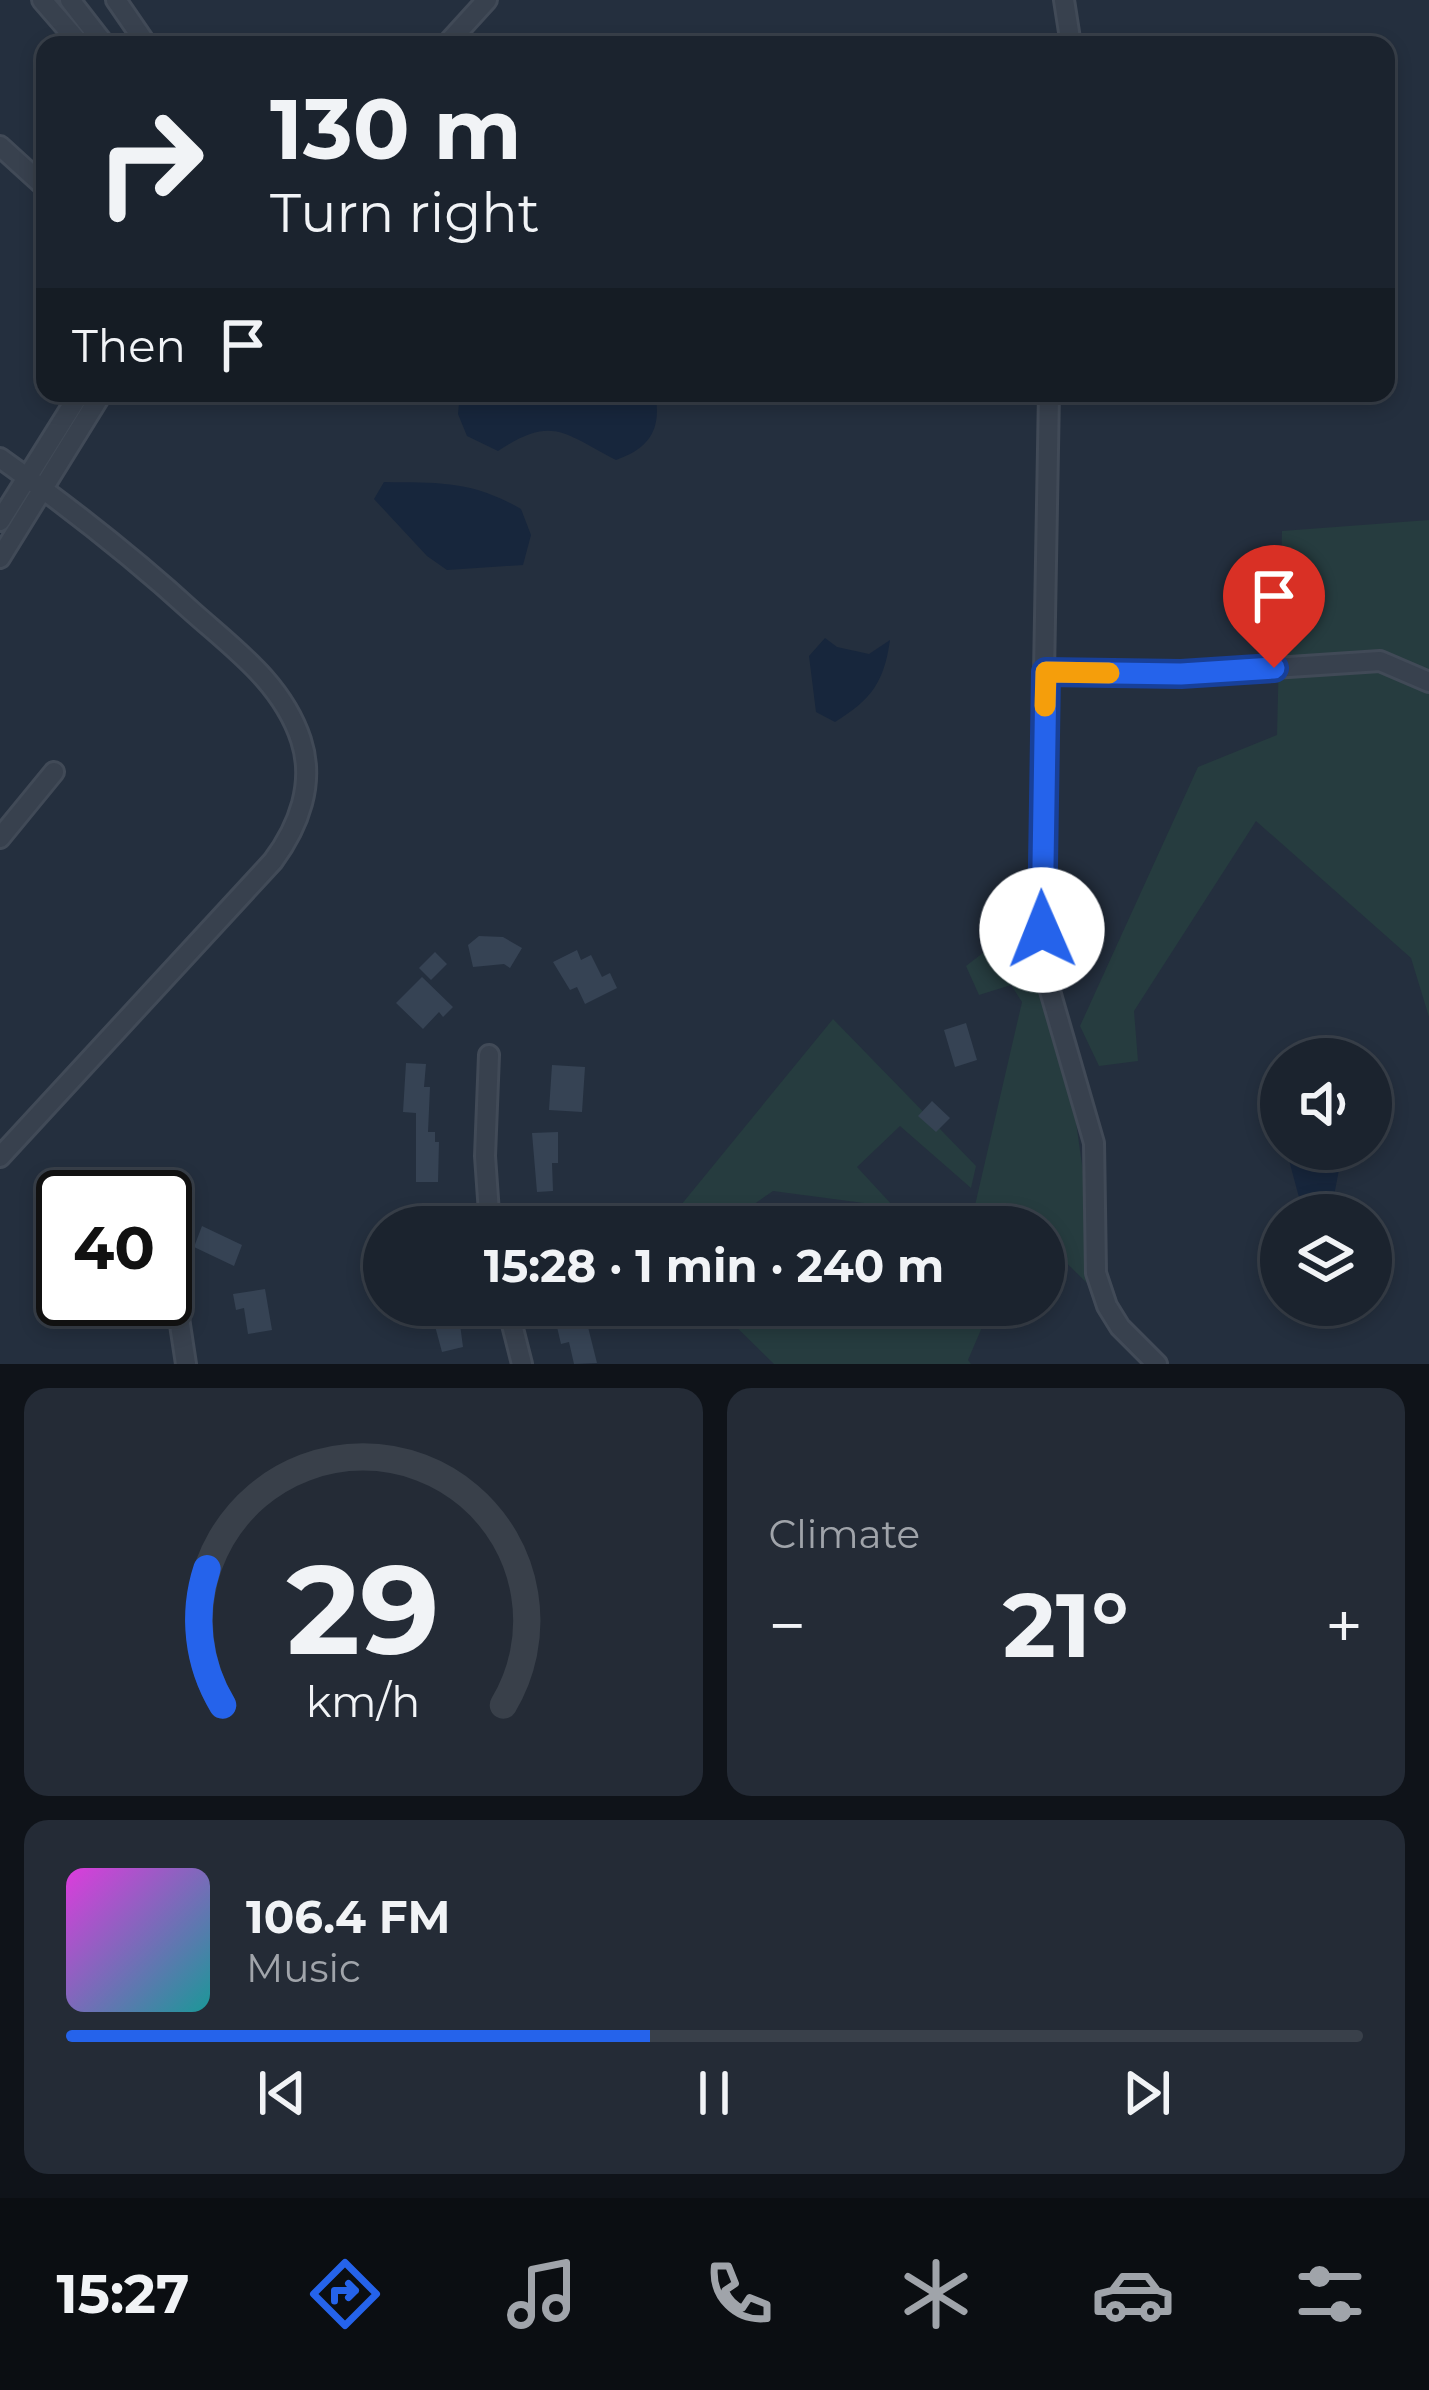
<!DOCTYPE html>
<html lang="en">
<head>
<meta charset="utf-8">
<style>
	:root { --surface:#1b232e; --page:#242b36; --text:#f1f3f6; --muted:#a0a4aa; --line:#39404a; --accent:#2563eb }
	body { margin:0; font-family:Montserrat,sans-serif; background:var(--page); color:var(--text); height:100vh; display:flex; flex-direction:column; font-size:45px; white-space:nowrap }
	* { box-sizing:border-box; margin:0 }
	p { font-size:39px; color:var(--muted) }
	.icon { flex:none; width:66px; height:66px; fill:none; stroke:currentColor; stroke-width:2; stroke-linecap:round; stroke-linejoin:round }
	.map { position:relative; height:1364px; overflow:hidden }
	.details { display:flex; flex-direction:column; gap:24px; padding:24px; background:#0f1319; flex:1 }
	.details>* { flex:none }
	.guide { position:absolute; left:36px; top:36px; width:1359px; height:366px; border-radius:24px; box-shadow:0 6px 18px #0003,0 0 0 3px var(--line); background:#1b232e; color:var(--text); overflow:hidden }
	.controls { position:absolute; left:1260px; top:1038px; display:grid; gap:24px }
	.controls a { display:grid; place-items:center; width:132px; height:132px; border-radius:50%; background:var(--surface); box-shadow:0 6px 18px #0003,0 0 0 3px var(--line); font-size:60px }
	.speed { position:absolute; left:36px; top:1170px; display:flex; gap:24px; font-size:60px; font-weight:700; text-align:center }
	.speed>* { display:grid; place-content:center; width:156px; height:156px; border-radius:50%; background:var(--surface); box-shadow:0 6px 18px #0003,0 0 0 3px var(--line); line-height:1 }
	.speed .limit { border:6px solid #111; border-radius:18px; background:#fff; color:#111 }
	.pin { position:absolute; display:grid; place-items:center; width:102px; height:102px; color:#fff; margin:-123px -51px; border-radius:50% 50% 50% 0; rotate:-45deg; box-shadow:0 0 12px #0007 }
	.pin .icon { rotate:45deg }
	.me { position:absolute; width:132px; margin:-66px; rotate:359deg; stroke-linejoin:round; filter:drop-shadow(0 0 9px #0008) }
	.turn { display:flex; align-items:center; gap:42px; height:252px; padding:0 36px; font-size:54px }
	.turn .icon { width:156px; height:156px; stroke-width:2.5 }
	.turn b { display:block; font-size:84px; line-height:102px }
	.then { display:flex; align-items:center; height:114px; padding:0 36px; background:#0003; gap:24px; font-size:45px }
	.big { font-size:90px; font-weight:700; line-height:1.1 }
	.details .widget { flex:1; display:flex; flex-direction:column; justify-content:center; gap:18px; min-width:0; padding:0 42px; border-radius:24px; background:var(--page) }
	.details .dial { align-items:center; gap:0 }
	.dial svg { height:312px; overflow:visible; fill:none; stroke:var(--line); stroke-width:7; stroke-linecap:round; text-anchor:middle }
	.dial text { fill:var(--text); stroke:none }
	.song { display:flex; align-items:center; gap:36px }
	.cover { width:144px; height:144px; border-radius:18px; background:linear-gradient(135deg,hsl(300 70% 55%),hsl(180 70% 35%)) }
	.played { height:12px; border-radius:6px; background:linear-gradient(90deg,var(--accent) 45%,var(--line) 45%) }
	.keys { display:flex; justify-content:space-around; direction:ltr }
	.heat { display:flex; justify-content:space-between; align-items:center; font-size:66px; direction:ltr }
	.details .tiles { flex:1; display:grid; gap:24px; grid-template-columns:1fr 1fr }
	.widget:last-child { grid-column:span 2 }
	.trip { position:absolute; left:363px; top:1206px; width:702px; height:120px; border-radius:60px; background:var(--surface); box-shadow:0 6px 18px #0003,0 0 0 3px var(--line); font-weight:700; line-height:120px; text-align:center }
	.dock { display:flex; height:192px; justify-content:space-around; align-items:center; background:#0b0e12; color:var(--muted) }
	.dock .icon { width:84px; height:84px }
	.dock .on { color:var(--accent) }
	.dock b { font-size:54px; color:var(--text) }
	.map>svg:first-child { display:block }
	.green { fill:#263c3f }
	.water { fill:#17263c }
	.building { fill:#364354 }
	.lines { fill:none; stroke-linecap:round; stroke-linejoin:round }
	.minor-casing { stroke:#414a57; stroke-width:24 }
	.minor { stroke:#38414e; stroke-width:18 }
	.route-casing { stroke:#184099; stroke-width:30 }
	.route { stroke:#2563eb; stroke-width:21 }
	.slow { stroke:#f59e0b; stroke-width:21 }
</style>
</head>
<body>
<div class="map">
<svg width="1429" height="1364" viewBox="0 0 1429 1364">
	<rect width="100%" height="100%" fill="#242f3e"/>
	<path class="green" d="M 1429,520 L 1429,1017 L 1411,958 L 1256,821 L 1134,1011 L 1138,1061 L 1099,1066 L 1080,1026 L 1198,767 L 1277,735 L 1282,531 Z
		M 1023,922 L 1075,1115 L 1084,1179 L 1088,1284 L 1044,1241 L 1044,1227 L 970,1227 L 1022,1002 L 1011,985 L 979,995 L 966,966 Z
		M 833,1019 L 976,1166 L 971,1188 L 900,1126 L 857,1167 L 894,1207 L 773,1191 L 721,1227 L 663,1227 Z
		M 714,1305 L 813,1305 L 868,1314 L 871,1305 L 970,1305 L 983,1325 L 968,1360 L 971,1364 L 774,1364 Z"/>
	<path class="water" d="M 460,393 L 565,393 L 588,400 L 597,393 L 655,393 C 662,429 650,448 616,460 C 563,433 553,415 498,451 L 467,436 L 458,414 Z
		M 384,482 C 440,483 470,480 521,509 L 531,535 L 523,565 L 447,570 L 427,556 L 374,499 Z
		M 825,638 L 837,647 L 869,654 L 890,640 C 884,682 872,699 835,722 L 816,712 L 809,656 Z
		M 1286,1149 L 1343,1149 L 1332,1206 L 1300,1201 Z"/>
	<path class="building" d="M 479,936 L 503,937 L 522,948 L 510,968 L 504,964 L 473,967 L 468,945 Z
		M 577,950 L 581,960 L 591,955 L 602,977 L 610,973 L 617,988 L 585,1004 L 577,987 L 570,990 L 553,962 Z
		M 435,952 L 447,964 L 431,980 L 419,968 Z
		M 422,977 L 453,1007 L 443,1017 L 439,1012 L 423,1029 L 396,1003 Z
		M 966,1023 L 977,1060 L 955,1067 L 944,1030 Z
		M 406,1063 L 426,1064 L 424,1087 L 430,1087 L 428,1132 L 435,1132 L 435,1142 L 439,1142 L 438,1182 L 416,1182 L 416,1113 L 403,1112 Z
		M 552,1065 L 585,1067 L 582,1112 L 549,1110 Z
		M 932,1101 L 950,1118 L 936,1132 L 918,1116 Z
		M 558,1132 L 558,1163 L 552,1163 L 553,1191 L 537,1192 L 532,1133 Z
		M 778,1207 L 793,1207 L 791,1227 L 768,1227 L 759,1222 L 761,1209 L 777,1211 Z
		M 202,1226 L 242,1245 L 234,1266 L 194,1247 Z
		M 265,1289 L 272,1330 L 248,1334 L 244,1308 L 236,1310 L 233,1294 Z
		M 97,1299 L 116,1299 L 109,1329 L 89,1323 Z
		M 458,1309 L 463,1347 L 442,1352 L 432,1315 Z
		M 579,1321 L 587,1323 L 597,1363 L 574,1364 L 569,1342 L 561,1344 L 557,1327 Z"/>
	<g class="lines">
		<defs>
			<path id="minor" d="M 42,0 L 81,45
				M 70,0 L 105,45
				M 116,0 L 147,45
				M 1064,0 L 1071,45
				M 446,45 L 487,0
				M 0,146 L 45,187
				M 1049,393 L 1040,898 L 1048,984 L 1094,1143 L 1096,1273 L 1107,1306 L 1120,1327 L 1157,1364
				M 0,458 C 69,507 133,557 195,614 C 237,651 283,685 301,740 C 315,783 299,826 273,861 L 0,1157
				M 0,521 L 80,393
				M 0,558 L 102,393
				M 1045,672 L 1181,674 L 1380,661 L 1429,682
				M 0,838 L 54,772
				M 489,1055 L 485,1156 L 490,1227
				M 507,1305 L 522,1364
				M 179,1318 L 186,1364"/>
		</defs>
		<use href="#minor" class="minor-casing"/>
		<use href="#minor" class="minor"/>
	</g>
	<g class="lines">
		<defs>
			<path id="route" d="M 1042,930 L 1046,672 L 1181,674 L 1274,668"/>
		</defs>
		<use href="#route" class="route-casing"/>
		<use href="#route" class="route"/>
		<path class="slow" d="M 1045,706 L 1046,672 L 1109,673"/>
	</g>
</svg>
<div class="controls">
<a><svg class="icon" aria-label="sound" viewBox="0 0 24 24"><path d="M4 9h4l5-4v14l-5-4H4zM17 9q2 3 0 6"/></svg></a>
<a><svg class="icon" aria-label="layers" viewBox="0 0 24 24"><path d="M12 4l9 5-9 5-9-5zM3 14l9 5 9-5"/></svg></a>
</div>
<div class="speed"><div class="limit">40</div></div>
<div class="pin" style="left:1274px;top:668px;background:#d93025"><svg class="icon" aria-label="arrive" viewBox="0 0 24 24"><path d="M6 21V4h12l-3 4 3 4H6"/></svg></div>
<svg class="me" style="left:1042px;top:930px" viewBox="-20 -20 40 40"><circle r="19" fill="#fff"/><path d="M0-13L10 11 0 6-10 11z" fill="#2563eb"/></svg>
<div class="trip">15:28 · 1 min · 240 m</div>
<div class="guide">
<div class="turn"><svg class="icon" aria-label="right" viewBox="0 0 24 24"><path d="M7 20v-9h11M14 6l5 5-5 5"/></svg><div><b>130 m</b>Turn right</div></div>
<div class="then">Then<svg class="icon" aria-label="arrive" viewBox="0 0 24 24"><path d="M6 21V4h12l-3 4 3 4H6"/></svg></div>
</div>
</div>
<section class="details">
<div class="tiles">
<div class="widget dial"><svg viewBox="0 0 100 80">
<path d="M14 69A42 42 0 1 1 86 69"/>
<path d="M14 69A42 42 0 0 1 10 34" stroke="#2563eb"/>
<text x="50" y="56" font-size="32" font-weight="700">29</text>
<text x="50" y="72" font-size="11">km/h</text>
</svg></div>
<div class="widget"><p>Climate</p>
<div class="heat"><a>−</a><b class="big">21°</b><a>+</a></div>
</div>
<div class="widget">
<div class="song"><i class="cover"></i><div><b>106.4 FM</b><p>Music</p></div></div>
<div class="played"></div>
<div class="keys"><svg class="icon" aria-label="previous" viewBox="0 0 24 24"><path d="M18 5L8 12l10 7zM5 5v14"/></svg><svg class="icon" aria-label="pause" viewBox="0 0 24 24"><path d="M8 5v14M16 5v14"/></svg><svg class="icon" aria-label="next" viewBox="0 0 24 24"><path d="M6 5l10 7-10 7zM19 5v14"/></svg></div>
</div>
</div>
</section>
<nav class="dock">
<b>15:27</b>
<svg class="icon on" aria-label="directions" viewBox="0 0 24 24"><path d="M12 3l9 9-9 9-9-9zM9 14v-3h6M13 9l2 2-2 2"/></svg>
<svg class="icon" aria-label="music" viewBox="0 0 24 24"><path d="M9 18V5l10-2v13"/><circle cx="6" cy="18" r="3"/><circle cx="16" cy="16" r="3"/></svg>
<svg class="icon" aria-label="phone" viewBox="0 0 24 24"><path d="M5 4h4l2 5-3 2q2 4 5 5l2-3 5 2v4C11 20 4 13 5 4z"/></svg>
<svg class="icon" aria-label="climate" viewBox="0 0 24 24"><path d="M12 3v18M4 7l16 10M4 17L20 7"/></svg>
<svg class="icon" aria-label="car" viewBox="0 0 24 24"><path d="M5 17H2v-5l4-1 3-4h7l3 4 3 1v5h-3M9 17h6M6 11h13"/><circle cx="7" cy="17" r="2"/><circle cx="17" cy="17" r="2"/></svg>
<svg class="icon" aria-label="filters" viewBox="0 0 24 24"><path d="M4 7h16M4 17h16"/><circle cx="9" cy="7" r="2"/><circle cx="15" cy="17" r="2"/></svg>
</nav>
</body>
</html>
